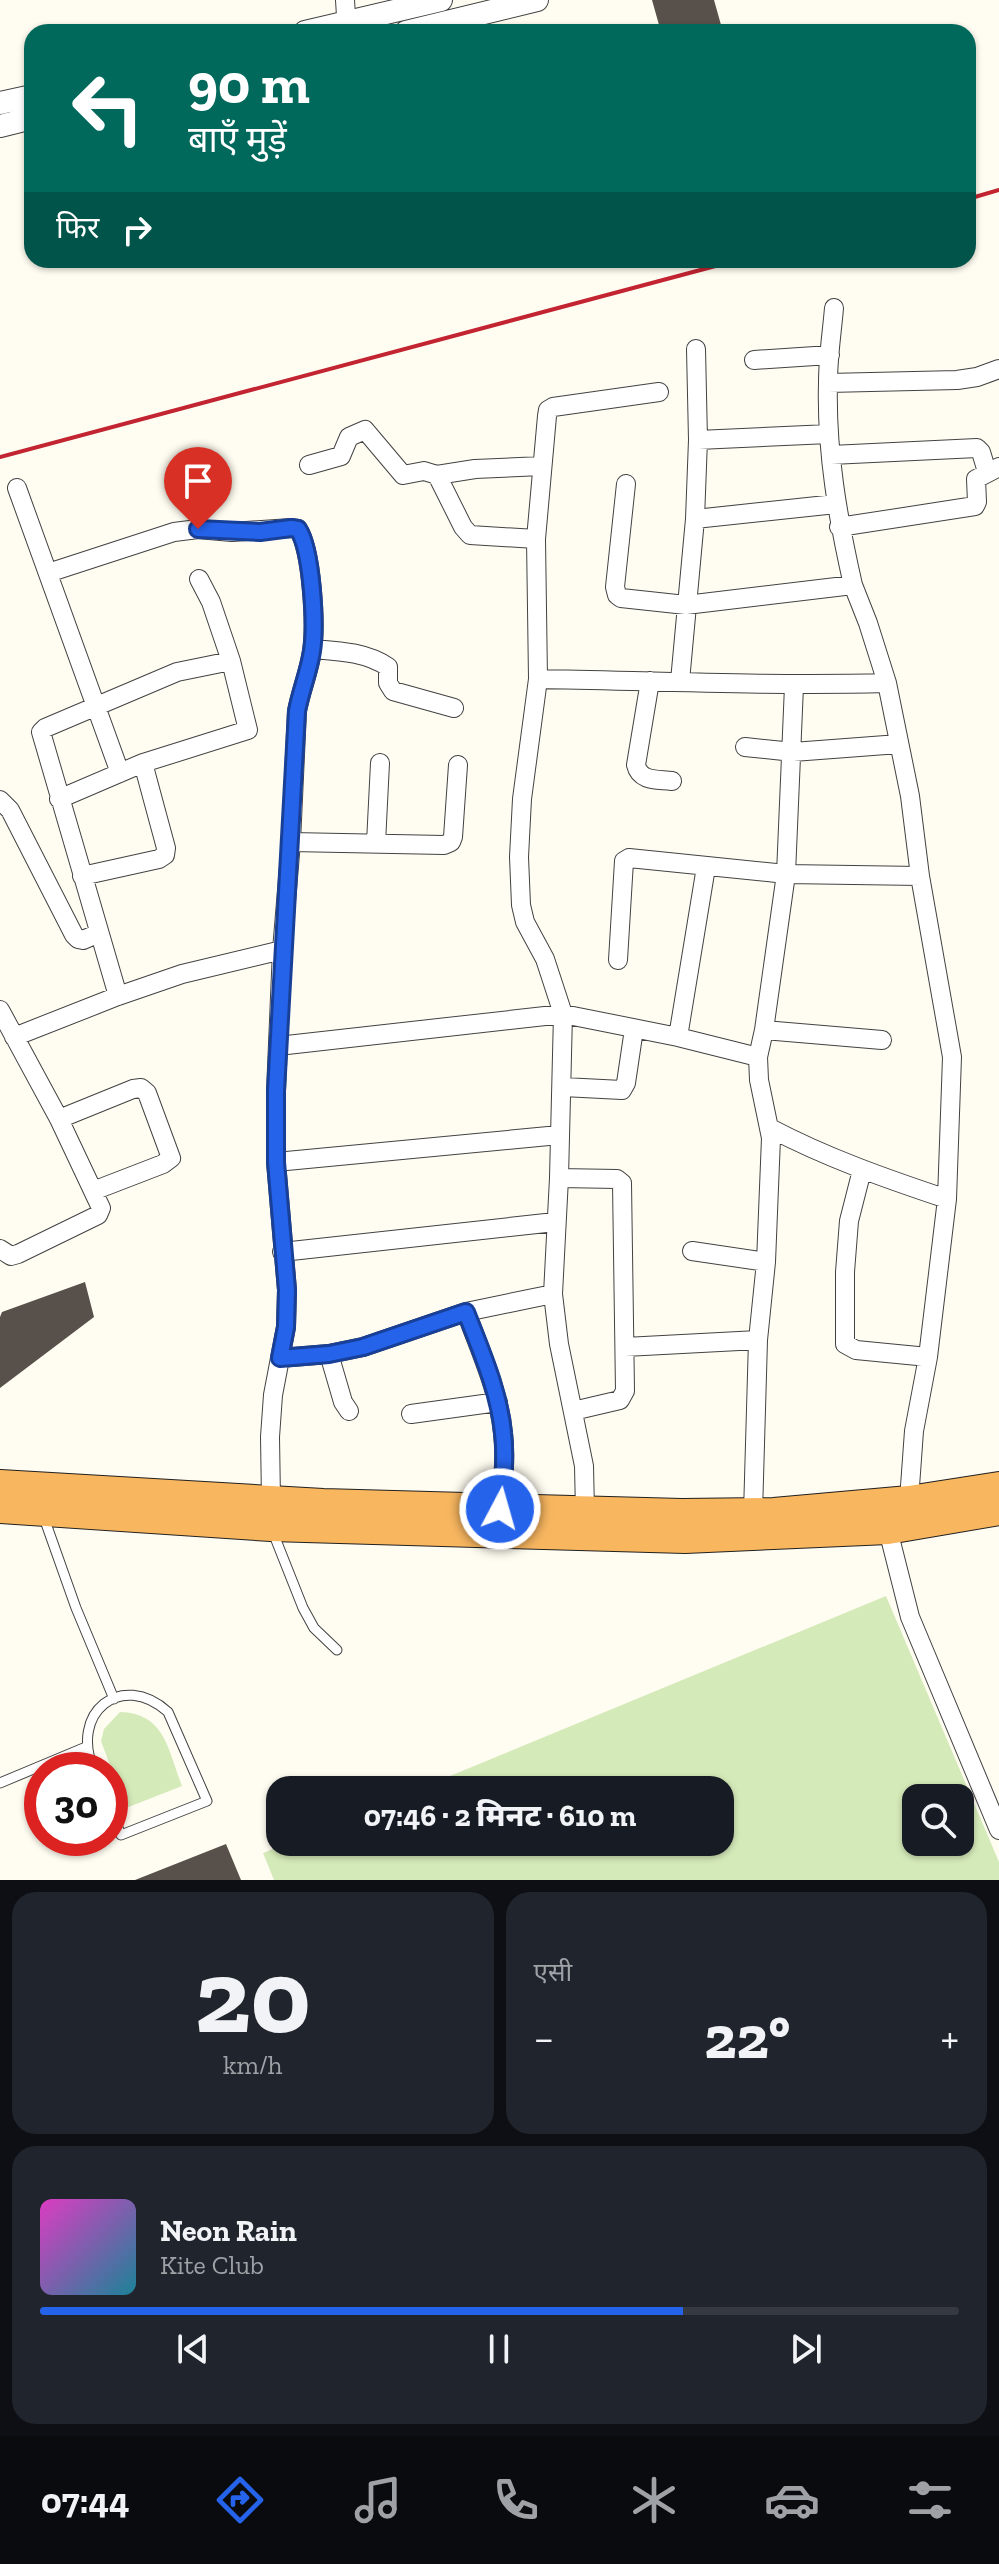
<!DOCTYPE html>
<html lang="hi">
<head>
<meta charset="utf-8">
<style>
	:root { --surface:#171b24; --page:#20242c; --text:#f1f3f6; --muted:#9ea1a6; --line:#363941; --accent:#2563eb }
	body { margin:0; font-family:"Zilla Slab","Noto Sans Devanagari",serif; background:var(--page); color:var(--text); height:100vh; display:flex; flex-direction:column; font-size:30px; white-space:nowrap }
	* { box-sizing:border-box; margin:0 }
	p { font-size:26px; color:var(--muted) }
	.icon { flex:none; width:44px; height:44px; fill:none; stroke:currentColor; stroke-width:2; stroke-linecap:round; stroke-linejoin:round }
	.map { position:relative; height:1880px; overflow:hidden }
	.sheet { display:flex; flex-direction:column; gap:12px; padding:12px; background:#0d0f14; flex:1 }
	.sheet>* { flex:none }
	.guide { position:absolute; left:24px; top:24px; width:952px; height:244px; border-radius:24px; box-shadow:0 2px 6px #0004; background:#00695c; color:#fff; overflow:hidden }
	.fabs { position:absolute; left:902px; top:1784px; display:grid; gap:16px }
	.fabs a { display:grid; place-items:center; width:72px; height:72px; border-radius:16px; background:var(--surface); box-shadow:0 2px 6px #0004; font-size:40px }
	.speed { position:absolute; left:24px; top:1752px; display:flex; gap:16px; font-size:40px; font-weight:700; text-align:center }
	.speed>* { display:grid; place-content:center; width:104px; height:104px; border-radius:50%; background:var(--surface); box-shadow:0 2px 6px #0004; line-height:1 }
	.speed .limit { border:12px solid #d22; background:#fff; color:#111 }
	.pin { position:absolute; display:grid; place-items:center; width:68px; height:68px; color:#fff; margin:-82px -34px; border-radius:50% 50% 50% 0; rotate:-45deg; box-shadow:0 0 8px #0007 }
	.pin .icon { rotate:45deg }
	.me { position:absolute; width:88px; margin:-44px; rotate:6deg; stroke-linejoin:round; filter:drop-shadow(0 0 6px #0008) }
	.turn { display:flex; align-items:center; gap:28px; height:168px; padding:0 32px; font-size:36px }
	.turn .icon { width:104px; height:104px; stroke-width:2.5 }
	.turn b { display:block; font-size:56px; line-height:68px }
	.then { display:flex; align-items:center; height:76px; padding:0 32px; background:#0003; gap:16px; font-size:30px }
	.big { font-size:60px; font-weight:800; line-height:1.1 }
	.sheet .tile { flex:1; display:flex; flex-direction:column; justify-content:center; gap:12px; min-width:0; padding:0 28px; border-radius:24px; background:var(--page) }
	.sheet .dial { align-items:center; gap:0 }
	.dial b { font-size:104px; line-height:1 }
	.song { display:flex; align-items:center; gap:24px }
	.cover { width:96px; height:96px; border-radius:12px; background:linear-gradient(135deg,hsl(310 70% 55%),hsl(190 70% 35%)) }
	.played { height:8px; border-radius:4px; background:linear-gradient(90deg,var(--accent) 70%,var(--line) 70%) }
	.keys { display:flex; justify-content:space-around; direction:ltr }
	.heat { display:flex; justify-content:space-between; align-items:center; font-size:44px; direction:ltr }
	.sheet .tiles { flex:1; display:grid; gap:12px; grid-template-columns:1fr 1fr }
	.tile:last-child { grid-column:span 2 }
	.trip { position:absolute; left:266px; top:1776px; width:468px; height:80px; border-radius:24px; background:var(--surface); box-shadow:0 2px 6px #0004; font-weight:800; line-height:80px; text-align:center }
	.tab-bar { display:flex; height:128px; justify-content:space-around; align-items:center; background:#090b0e; color:var(--muted) }
	.tab-bar .icon { width:56px; height:56px }
	.tab-bar .on { color:var(--accent) }
	.tab-bar b { font-size:36px; color:var(--text) }
	.map>svg:first-child { display:block }
	.green { fill:#d5eab9; fill-rule:evenodd }
	.building { fill:#58504b }
	.lines { fill:none; stroke-linecap:round; stroke-linejoin:round }
	.service-casing { stroke:#424242; stroke-width:11 }
	.minor-casing { stroke:#424242; stroke-width:20 }
	.tertiary-casing { stroke:#424242; stroke-width:24 }
	.trunk-casing { stroke:#202020; stroke-width:30 }
	.service { stroke:#fff; stroke-width:9 }
	.minor { stroke:#fff; stroke-width:18 }
	.tertiary { stroke:#fff; stroke-width:22 }
	.trunk { stroke:#f8b65f; stroke-width:28 }
	.rail { stroke:#c22431; stroke-width:4 }
	.route-casing { stroke:#184099; stroke-width:20 }
	.route { stroke:#2563eb; stroke-width:14 }
</style>
</head>
<body>
<div class="map">
<svg width="999" height="1880" viewBox="0 0 999 1880">
	<rect width="100%" height="100%" fill="#fffcf1"/>
	<path class="green" d="M 886,1596 L 999,1862 L 999,1880 L 274,1880 L 263,1853 L 290,1842 L 720,1842 L 720,1790 L 416,1790 ZM 916,1798 L 960,1798 L 960,1842 L 916,1842 Z
		M 120,1712 C 165,1713 168,1750 182,1786 L 126,1808 L 101,1741 L 104,1729 Z"/>
	<path class="building" d="M 652,0 L 714,0 L 723,32 L 661,32 Z
		M 85,1282 L 94,1317 L 0,1388 L 0,1317 L 2,1312 Z
		M 226,1844 L 241,1880 L 135,1880 Z"/>
	<g class="lines">
		<defs>
			<path id="service" d="M 43,1515 L 76,1608 L 114,1699
				M 272,1530 L 303,1608 L 314,1628 L 337,1650
				M 94,1770 C 69,1713 121,1670 168,1712 L 207,1801 L 121,1835 L 110,1809
				M 0,1783 L 86,1747"/>
			<path id="minor" d="M 345,0 L 347,32
				M 754,360 L 830,355
				M 828,383 L 957,380 L 977,377 L 999,369
				M 698,440 L 829,434
				M 831,455 L 977,448 L 981,452 L 987,472
				M 309,465 L 341,456 L 349,437 L 365,430 L 403,475 L 424,471 L 437,475 L 463,527 L 470,535 L 536,539
				M 437,475 L 475,469 L 542,466
				M 626,484 L 615,587 L 617,595 L 621,598 L 686,605 L 853,585 C 838,519 826,451 828,382 C 828,357 832,332 834,308
				M 17,488 L 120,773
				M 695,519 L 836,504
				M 839,527 L 975,506 L 977,502 L 976,479 L 999,467
				M 48,573 L 174,532 L 198,529 L 232,532 L 291,528 L 298,529 C 312,551 316,625 312,651 C 309,672 301,690 297,711 L 291,842 L 282,950
				M 853,585 L 868,623 L 887,683 L 910,796 L 920,876 L 952,1057 L 947,1199 L 928,1357 L 914,1431 L 909,1500
				M 313,649 C 339,651 366,652 388,667 L 388,683 L 393,691 L 454,708
				M 538,679 C 654,681 770,686 887,683
				M 650,681 L 636,765 C 640,782 658,779 672,781
				M 680,681 L 695,519 L 698,440 L 696,349
				M 745,747 L 793,752 L 899,744
				M 59,799 L 143,763 L 248,730 L 231,661
				M 0,800 L 10,810 L 74,935 L 78,939 L 83,940 L 99,933
				M 291,842 L 444,845 L 451,842 L 453,837 L 458,765
				M 376,843 L 380,763
				M 82,876 L 159,859 L 165,855 L 166,848 L 143,763
				M 618,960 L 624,861 L 629,858 L 786,874 L 920,876
				M 118,996 L 41,732 L 45,728 L 177,672 L 231,661 L 211,602 L 199,579
				M 0,1010 L 59,1119 L 101,1208 L 98,1215 L 18,1254 L 11,1256 L 0,1249
				M 764,1030 L 882,1040
				M 14,1037 L 118,996 L 182,974 L 282,950 L 276,1091 L 276,1162 L 287,1290 L 286,1327 L 273,1395 L 270,1437 L 271,1500
				M 678,1037 L 706,867
				M 278,1046 L 563,1014 L 545,959 L 525,922 L 521,905 L 519,857 L 522,799 L 538,679 L 536,539 L 547,416 L 548,410 L 553,407 L 659,392
				M 563,1087 L 622,1090 L 626,1083 L 634,1029
				M 59,1119 L 133,1089 L 141,1088 L 147,1093 L 171,1158 L 163,1164 L 93,1191
				M 770,1128 C 827,1158 887,1179 947,1199
				M 276,1162 L 559,1135
				M 862,1170 L 849,1221 L 845,1272 L 845,1344 L 856,1350 L 928,1357
				M 559,1178 L 617,1179 L 622,1183 L 625,1391 L 620,1400 L 573,1411
				M 692,1251 L 766,1262
				M 282,1252 L 555,1222
				M 466,1312 C 480,1351 499,1391 503,1433 C 506,1458 503,1483 500,1509
				M 625,1347 L 758,1340
				M 329,1354 L 343,1402 L 349,1411
				M 280,1358 L 329,1354 L 363,1347 L 466,1312 L 553,1294
				M 411,1414 L 498,1402
				M 585,1511 L 584,1466 L 559,1344 L 553,1294 L 559,1178 L 563,1014 L 678,1037 L 758,1057
				M 753,1513 L 758,1340 L 766,1262 L 771,1138 L 759,1080 L 758,1057 L 764,1030 L 786,874 L 794,686
				M 888,1530 L 910,1617 L 999,1830"/>
			<path id="tertiary" d="M 305,32 L 441,0
				M 406,32 L 537,0
				M 0,103 L 32,96
				M 0,126 L 32,118"/>
			<path id="trunk" d="M 0,1484 L 323,1503 L 682,1513 L 774,1512 L 909,1500 L 999,1486
				M 0,1509 L 271,1527 L 685,1539 L 888,1530 L 999,1511"/>
		</defs>
		<use href="#service" class="service-casing"/>
		<use href="#minor" class="minor-casing"/>
		<use href="#tertiary" class="tertiary-casing"/>
		<use href="#trunk" class="trunk-casing"/>
		<use href="#service" class="service"/>
		<use href="#minor" class="minor"/>
		<use href="#tertiary" class="tertiary"/>
		<use href="#trunk" class="trunk"/>
		<path class="rail" d="M 968,199 L 999,190
			M 0,457 L 738,260"/>
	</g>
	<g class="lines">
		<defs>
			<path id="route" d="M 198,529 L 260,532 L 291,528 L 298,529 C 312,550 316,625 312,651 C 309,671 301,690 297,711 L 276,1091 L 276,1162 L 287,1290 L 286,1327 L 280,1358 L 329,1354 L 363,1347 L 466,1312 C 481,1351 499,1391 503,1433 C 506,1458 503,1483 500,1509"/>
		</defs>
		<use href="#route" class="route-casing"/>
		<use href="#route" class="route"/>
	</g>
</svg>
<div class="fabs">
<a><svg class="icon" aria-label="search" viewBox="0 0 24 24"><circle cx="10" cy="10" r="6"/><path d="M15 15l6 6"/></svg></a>
</div>
<div class="speed"><div class="limit">30</div></div>
<div class="pin" style="left:198px;top:529px;background:#d93025"><svg class="icon" aria-label="arrive" viewBox="0 0 24 24"><path d="M6 21V4h12l-3 4 3 4H6"/></svg></div>
<svg class="me" style="left:500px;top:1509px" viewBox="-20 -20 40 40"><circle r="17" fill="#2563eb" stroke="#fff" stroke-width="3"/><path d="M0-11L8 9 0 5-8 9z" fill="#fff"/></svg>
<div class="trip">07:46 · 2 मिनट · 610 m</div>
<div class="guide">
<div class="turn"><svg class="icon" aria-label="left" viewBox="0 0 24 24"><path d="M17 20v-9H6M10 6l-5 5 5 5"/></svg><div><b>90 m</b>बाएँ मुड़ें</div></div>
<div class="then">फिर<svg class="icon" aria-label="right" viewBox="0 0 24 24"><path d="M7 20v-9h11M14 6l5 5-5 5"/></svg></div>
</div>
</div>
<section class="sheet">
<div class="tiles">
<div class="tile dial"><b>20</b><p>km/h</p></div>
<div class="tile"><p>एसी</p>
<div class="heat"><a>−</a><b class="big">22°</b><a>+</a></div>
</div>
<div class="tile">
<div class="song"><i class="cover"></i><div><b>Neon Rain</b><p>Kite Club</p></div></div>
<div class="played"></div>
<div class="keys"><svg class="icon" aria-label="previous" viewBox="0 0 24 24"><path d="M18 5L8 12l10 7zM5 5v14"/></svg><svg class="icon" aria-label="pause" viewBox="0 0 24 24"><path d="M8 5v14M16 5v14"/></svg><svg class="icon" aria-label="next" viewBox="0 0 24 24"><path d="M6 5l10 7-10 7zM19 5v14"/></svg></div>
</div>
</div>
</section>
<nav class="tab-bar">
<b>07:44</b>
<svg class="icon on" aria-label="directions" viewBox="0 0 24 24"><path d="M12 3l9 9-9 9-9-9zM9 14v-3h6M13 9l2 2-2 2"/></svg>
<svg class="icon" aria-label="music" viewBox="0 0 24 24"><path d="M9 18V5l10-2v13"/><circle cx="6" cy="18" r="3"/><circle cx="16" cy="16" r="3"/></svg>
<svg class="icon" aria-label="phone" viewBox="0 0 24 24"><path d="M5 4h4l2 5-3 2q2 4 5 5l2-3 5 2v4C11 20 4 13 5 4z"/></svg>
<svg class="icon" aria-label="climate" viewBox="0 0 24 24"><path d="M12 3v18M4 7l16 10M4 17L20 7"/></svg>
<svg class="icon" aria-label="car" viewBox="0 0 24 24"><path d="M5 17H2v-5l4-1 3-4h7l3 4 3 1v5h-3M9 17h6M6 11h13"/><circle cx="7" cy="17" r="2"/><circle cx="17" cy="17" r="2"/></svg>
<svg class="icon" aria-label="filters" viewBox="0 0 24 24"><path d="M4 7h16M4 17h16"/><circle cx="9" cy="7" r="2"/><circle cx="15" cy="17" r="2"/></svg>
</nav>
</body>
</html>
